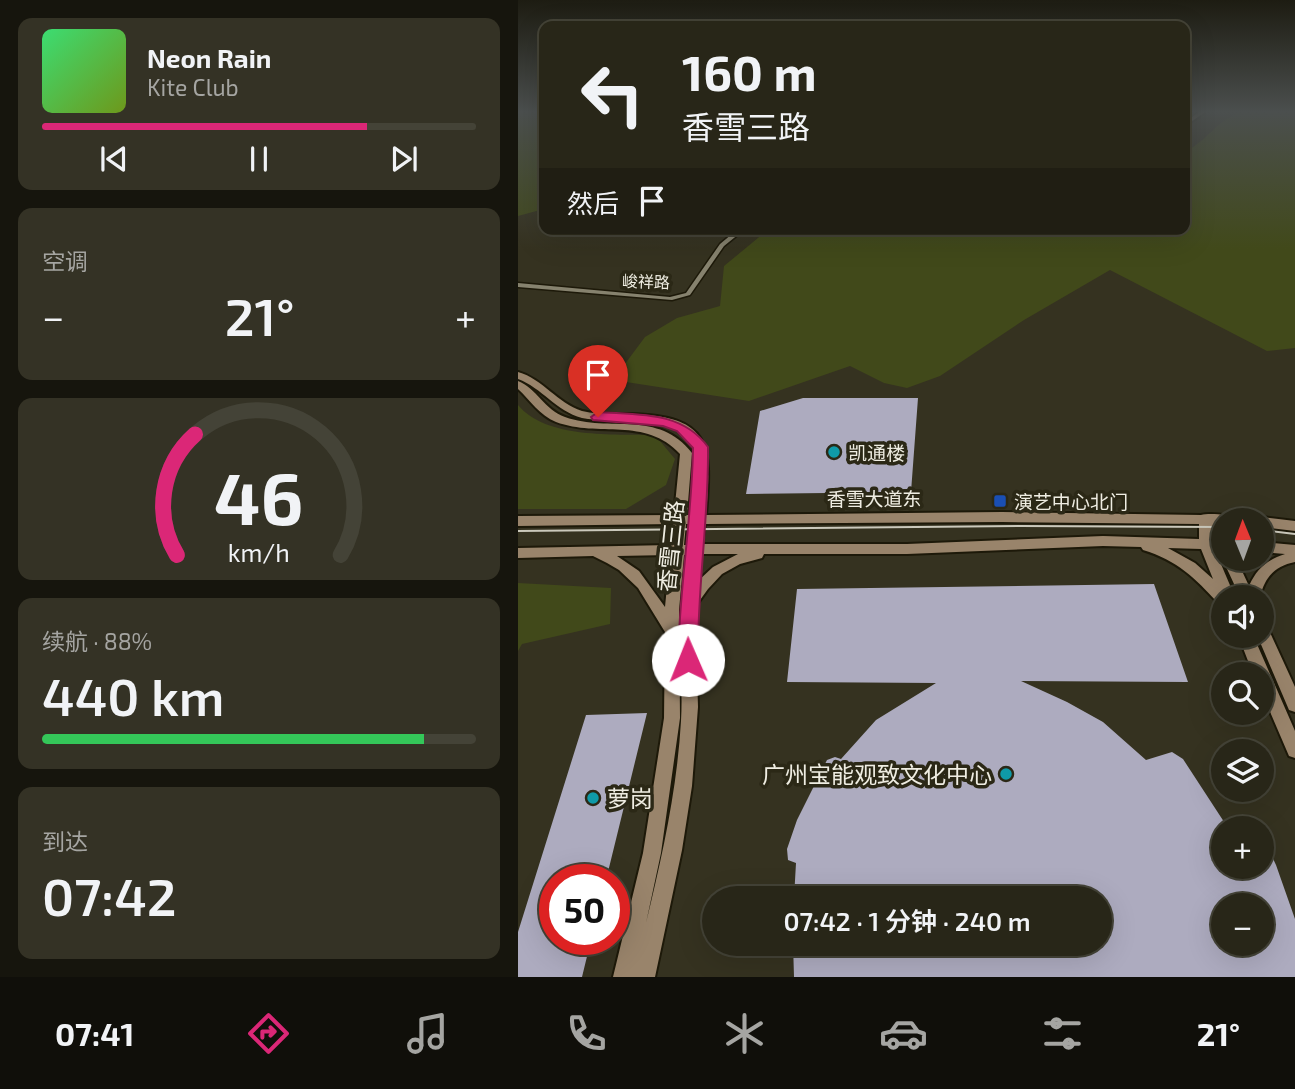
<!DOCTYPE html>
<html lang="zh">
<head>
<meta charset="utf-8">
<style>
	:root { --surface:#282618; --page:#343225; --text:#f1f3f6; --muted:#a5a5a2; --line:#444337; --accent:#db2777 }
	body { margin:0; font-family:"Exo 2","Noto Sans SC",sans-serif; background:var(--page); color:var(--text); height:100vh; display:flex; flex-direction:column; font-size:26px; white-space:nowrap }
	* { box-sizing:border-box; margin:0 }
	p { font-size:23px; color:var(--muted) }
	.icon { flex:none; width:38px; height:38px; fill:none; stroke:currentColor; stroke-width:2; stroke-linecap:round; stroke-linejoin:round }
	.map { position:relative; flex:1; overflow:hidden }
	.sheet { display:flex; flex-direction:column; gap:18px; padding:18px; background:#16150d; width:518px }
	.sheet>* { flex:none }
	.guide { position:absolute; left:21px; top:21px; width:651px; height:214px; border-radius:14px; box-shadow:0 7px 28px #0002,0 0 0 2px var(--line); background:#282618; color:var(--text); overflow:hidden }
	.needle { width:46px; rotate:359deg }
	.tools { position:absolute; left:693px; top:508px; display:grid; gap:14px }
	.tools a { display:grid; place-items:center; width:63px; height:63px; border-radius:50%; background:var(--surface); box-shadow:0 7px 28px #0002,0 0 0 2px var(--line); font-size:35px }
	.speed { position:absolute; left:21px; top:864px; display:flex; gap:14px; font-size:35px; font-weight:700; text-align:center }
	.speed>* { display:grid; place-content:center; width:91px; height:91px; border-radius:50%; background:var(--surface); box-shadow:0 7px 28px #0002,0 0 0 2px var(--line); line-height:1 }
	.speed .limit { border:10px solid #d22; background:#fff; color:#111 }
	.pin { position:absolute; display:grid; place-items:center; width:60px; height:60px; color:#fff; margin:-72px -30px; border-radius:50% 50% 50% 0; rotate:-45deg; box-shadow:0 0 7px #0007 }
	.pin .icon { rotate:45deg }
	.me { position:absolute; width:77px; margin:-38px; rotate:359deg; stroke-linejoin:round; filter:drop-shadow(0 0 5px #0008) }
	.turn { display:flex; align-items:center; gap:24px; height:147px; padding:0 28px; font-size:32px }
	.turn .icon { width:91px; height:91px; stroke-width:2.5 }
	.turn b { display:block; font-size:49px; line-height:60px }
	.then { display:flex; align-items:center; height:66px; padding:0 28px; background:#0003; gap:14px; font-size:26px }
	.big { font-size:52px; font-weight:600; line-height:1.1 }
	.sheet .tile { flex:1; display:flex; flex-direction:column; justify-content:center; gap:10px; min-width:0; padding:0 24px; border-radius:14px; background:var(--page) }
	.sheet .dial { align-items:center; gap:0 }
	.dial svg { height:182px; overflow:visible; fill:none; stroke:var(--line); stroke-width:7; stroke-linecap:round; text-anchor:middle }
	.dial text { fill:var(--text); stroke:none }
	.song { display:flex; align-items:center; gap:21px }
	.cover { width:84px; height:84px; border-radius:10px; background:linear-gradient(135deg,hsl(140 70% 55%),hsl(80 70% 35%)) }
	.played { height:7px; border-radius:4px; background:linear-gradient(90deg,var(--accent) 75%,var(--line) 75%) }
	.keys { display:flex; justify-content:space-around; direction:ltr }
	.heat { display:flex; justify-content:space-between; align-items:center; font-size:38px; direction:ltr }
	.charge { height:10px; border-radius:5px; background:linear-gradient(90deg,#34c759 88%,var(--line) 0) }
	.trip { position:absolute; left:184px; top:886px; width:410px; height:70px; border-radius:35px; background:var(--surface); box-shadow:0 7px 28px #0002,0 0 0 2px var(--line); font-weight:600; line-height:70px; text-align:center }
	.menu { display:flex; height:112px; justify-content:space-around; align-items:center; background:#100f0a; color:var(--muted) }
	.menu .icon { width:49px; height:49px }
	.menu .current { color:var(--accent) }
	.menu b { font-size:32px; color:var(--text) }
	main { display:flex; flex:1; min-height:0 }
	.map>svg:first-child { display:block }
	.green { fill:#41491a }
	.building { fill:#adabbf; fill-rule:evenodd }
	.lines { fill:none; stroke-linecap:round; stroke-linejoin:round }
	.street-casing { stroke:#1d1909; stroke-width:3 }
	.secondary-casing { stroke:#1d1909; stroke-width:4 }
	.street { fill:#86826e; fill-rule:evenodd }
	.secondary { fill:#99846b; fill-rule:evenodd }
	.tram { stroke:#cbc9bc; stroke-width:2 }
	.route { fill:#db2777; stroke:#8e194d; stroke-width:2 }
	.culture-dot { fill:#0f9aa8; stroke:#2b2816; stroke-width:2.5 }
	.transit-dot { fill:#1a4fb4; stroke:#2b2816; stroke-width:2.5 }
	.labels { text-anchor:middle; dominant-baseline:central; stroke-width:7; stroke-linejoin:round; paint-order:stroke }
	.far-street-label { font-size:16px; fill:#efede2; stroke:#2b2816 }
	.poi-label { font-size:19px; fill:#efede2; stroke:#2b2816; text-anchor:start }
	.street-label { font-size:19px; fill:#efede2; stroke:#2b2816 }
	.near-street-label { font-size:23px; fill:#efede2; stroke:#2b2816 }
	.near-poi-label { font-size:23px; fill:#efede2; stroke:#2b2816; text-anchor:end }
</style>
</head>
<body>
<main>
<section class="sheet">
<div class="tile">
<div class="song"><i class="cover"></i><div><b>Neon Rain</b><p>Kite Club</p></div></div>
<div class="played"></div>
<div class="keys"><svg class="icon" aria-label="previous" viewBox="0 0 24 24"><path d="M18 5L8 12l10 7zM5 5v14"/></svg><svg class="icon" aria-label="pause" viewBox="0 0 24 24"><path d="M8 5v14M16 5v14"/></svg><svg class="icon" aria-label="next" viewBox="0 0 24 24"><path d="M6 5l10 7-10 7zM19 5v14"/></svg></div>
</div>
<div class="tile"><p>空调</p>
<div class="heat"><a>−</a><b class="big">21°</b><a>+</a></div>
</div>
<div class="tile dial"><svg viewBox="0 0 100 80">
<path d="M14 69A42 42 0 1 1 86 69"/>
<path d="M14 69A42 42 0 0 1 22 16" stroke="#db2777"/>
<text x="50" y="56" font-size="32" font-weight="700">46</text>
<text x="50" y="72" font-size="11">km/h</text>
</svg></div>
<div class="tile"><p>续航 · 88%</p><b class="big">440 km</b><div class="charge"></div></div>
<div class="tile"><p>到达</p><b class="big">07:42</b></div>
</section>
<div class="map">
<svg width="777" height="977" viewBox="0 0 777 977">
	<rect width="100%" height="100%" fill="#353220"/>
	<path class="green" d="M 0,112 L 26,112 L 26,209 L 0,216 Z
		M 722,112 L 777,112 L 777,348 L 749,351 L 592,270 L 506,320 L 422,376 L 389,388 L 366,383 L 332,366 L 231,401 L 95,380 L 127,337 L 159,318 L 202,306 L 206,266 L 251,229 L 667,229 L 667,152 C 691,139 697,122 722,112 Z
		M 0,405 C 28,439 96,434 137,435 L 157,459 L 148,485 L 108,509 L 0,509 Z
		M 0,583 L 93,588 L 92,624 L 4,644 L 0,651 Z"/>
	<path class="building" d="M 285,398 L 400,398 L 393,492 L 228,494 L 242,411 Z
		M 636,584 L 670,682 L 503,681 L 549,702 L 585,722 L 628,760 L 654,752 L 665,759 L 710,828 L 705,828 L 705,866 L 744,866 L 744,835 L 758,865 L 777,919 L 777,977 L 276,977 L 275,943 L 581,943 L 581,898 L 276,898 L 278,863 L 270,860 L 269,849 L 279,820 L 309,760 L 317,757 L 323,759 L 358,720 L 418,683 L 269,682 L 279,589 ZM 705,905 L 744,905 L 744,943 L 705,943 Z
		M 129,713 L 88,880 L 37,880 L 37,940 L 73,940 L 64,977 L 0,977 L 0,932 L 68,715 Z"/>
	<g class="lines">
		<defs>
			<path id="street" d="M 220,229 L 227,229 L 206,246 L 172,295 L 154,300 L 0,287 L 0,283 L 152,297 L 168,293 L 202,244 Z"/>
			<path id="secondary" d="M 681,112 L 687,112 L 667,126 L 667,122 Z
				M 0,372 C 25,379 39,403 64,411 C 79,415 96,414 112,414 C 193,416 194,444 188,515 L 484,512 L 683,515 C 691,513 712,514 718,520 L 705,520 L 705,524 L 699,524 L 705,534 L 705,550 L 697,550 L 717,597 L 705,597 L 705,605 L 700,603 C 676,577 660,561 625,550 L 623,547 L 585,546 L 389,554 L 246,554 L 244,558 L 222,564 L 204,574 L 190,589 L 177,607 L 180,707 L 174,786 L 164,850 L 137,977 L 95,977 L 125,853 L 146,718 L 147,632 L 120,588 L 101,570 L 89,563 L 75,556 L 0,558 L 0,548 L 153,545 L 155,524 L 0,526 L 0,516 L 156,515 L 162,454 C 127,416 81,438 38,422 C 22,416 12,400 0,389 L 0,381 C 18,388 27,410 47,417 C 92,433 140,409 174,453 L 169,515 L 175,515 C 182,453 188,423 113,421 C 97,420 80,421 64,418 C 38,411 24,388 0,379 ZM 484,522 L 681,524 L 681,539 L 585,536 L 389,544 L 184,544 L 187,524 ZM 168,524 L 174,524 L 171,545 L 166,545 ZM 650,548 L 683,549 L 695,579 L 677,563 ZM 183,554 L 220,554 L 195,567 L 180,581 ZM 152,555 L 147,607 L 121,571 L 99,556 ZM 166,555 L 170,555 C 166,578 162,601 162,624 C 161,657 165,689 163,721 C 159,790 144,857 128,923 L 143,853 L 162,718 L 161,610 Z
				M 744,517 L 777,521 L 777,531 L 744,527 L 744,520 L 739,520 Z
				M 744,542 L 777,545 L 777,562 C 757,566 747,577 742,597 L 722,597 L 704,558 L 705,556 L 705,558 L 718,558 L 731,586 C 739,568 749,560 767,554 L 744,552 Z
				M 744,624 L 749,626 L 777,687 L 777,712 L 771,710 L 739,635 L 744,635 Z
				M 720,635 L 735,635 L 777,731 L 777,758 L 771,756 L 744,693 L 744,674 L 735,674 Z"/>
		</defs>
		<use href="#street" class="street-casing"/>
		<use href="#secondary" class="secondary-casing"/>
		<use href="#street" class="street"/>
		<use href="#secondary" class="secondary"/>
		<path class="tram" d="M 744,530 L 777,534
			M 0,531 L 503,526 L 705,527"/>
	</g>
	<linearGradient id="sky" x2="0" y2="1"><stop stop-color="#1d1c12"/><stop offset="0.45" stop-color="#4b4f4e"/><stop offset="1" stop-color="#4b4f4e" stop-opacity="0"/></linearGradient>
	<rect width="777" height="249" fill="url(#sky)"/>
	<path class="route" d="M 80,412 C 121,415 164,411 190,447 C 191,518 179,589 180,660 L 177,666 L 170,669 L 163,666 L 160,660 C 161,589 174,519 175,448 L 159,431 L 145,426 L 75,420 L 73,417 Z"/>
	<g class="culture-dot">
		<circle cx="316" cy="452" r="7"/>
		<circle cx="488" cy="774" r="7"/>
		<circle cx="75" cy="798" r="7"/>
	</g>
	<rect class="transit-dot" x="475" y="494" width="14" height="14" rx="3.5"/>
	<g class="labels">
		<g class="far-street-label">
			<text transform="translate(128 281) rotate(2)">峻祥路</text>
		</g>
		<g class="poi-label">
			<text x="330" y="452">凯通楼</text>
			<text x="496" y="501">演艺中心北门</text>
		</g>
		<g class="street-label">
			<text x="356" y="498">香雪大道东</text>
		</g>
		<g class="near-street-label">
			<text transform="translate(152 546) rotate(-84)">香雪三路</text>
		</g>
		<g class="near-poi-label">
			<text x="474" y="774">广州宝能观致文化中心</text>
			<text x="89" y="798" text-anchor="start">萝岗</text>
		</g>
	</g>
</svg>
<div class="tools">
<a><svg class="needle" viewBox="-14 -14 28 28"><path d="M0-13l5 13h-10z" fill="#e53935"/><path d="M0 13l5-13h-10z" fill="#a5a5a2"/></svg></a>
<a><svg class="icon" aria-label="sound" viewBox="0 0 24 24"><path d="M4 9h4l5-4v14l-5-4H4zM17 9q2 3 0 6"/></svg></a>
<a><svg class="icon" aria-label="search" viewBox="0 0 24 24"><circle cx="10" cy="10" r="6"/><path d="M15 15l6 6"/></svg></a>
<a><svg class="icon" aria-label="layers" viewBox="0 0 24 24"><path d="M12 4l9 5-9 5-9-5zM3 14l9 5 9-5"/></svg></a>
<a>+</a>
<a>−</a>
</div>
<div class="speed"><div class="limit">50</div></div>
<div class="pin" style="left:80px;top:417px;background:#d93025"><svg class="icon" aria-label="arrive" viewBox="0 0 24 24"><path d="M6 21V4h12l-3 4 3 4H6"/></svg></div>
<svg class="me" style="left:170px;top:660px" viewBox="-20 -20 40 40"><circle r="19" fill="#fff"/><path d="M0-13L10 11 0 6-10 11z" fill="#db2777"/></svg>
<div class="trip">07:42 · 1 分钟 · 240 m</div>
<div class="guide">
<div class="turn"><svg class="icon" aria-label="left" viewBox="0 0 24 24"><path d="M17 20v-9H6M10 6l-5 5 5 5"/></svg><div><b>160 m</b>香雪三路</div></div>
<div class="then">然后<svg class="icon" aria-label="arrive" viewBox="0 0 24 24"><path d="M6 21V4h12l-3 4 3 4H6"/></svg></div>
</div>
</div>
</main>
<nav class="menu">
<b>07:41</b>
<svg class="icon current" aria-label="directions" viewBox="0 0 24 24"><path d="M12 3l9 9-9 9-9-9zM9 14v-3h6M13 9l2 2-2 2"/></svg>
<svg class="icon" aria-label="music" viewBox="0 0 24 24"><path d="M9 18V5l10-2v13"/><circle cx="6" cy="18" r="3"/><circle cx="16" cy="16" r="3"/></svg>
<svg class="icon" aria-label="phone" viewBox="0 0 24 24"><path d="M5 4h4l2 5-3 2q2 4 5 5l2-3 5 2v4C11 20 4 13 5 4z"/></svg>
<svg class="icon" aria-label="climate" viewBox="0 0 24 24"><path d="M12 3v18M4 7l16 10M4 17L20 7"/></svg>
<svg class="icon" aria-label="car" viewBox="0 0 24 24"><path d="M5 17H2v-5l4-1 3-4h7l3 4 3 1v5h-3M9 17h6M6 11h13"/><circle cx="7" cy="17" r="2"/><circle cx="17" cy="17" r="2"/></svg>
<svg class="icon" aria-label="filters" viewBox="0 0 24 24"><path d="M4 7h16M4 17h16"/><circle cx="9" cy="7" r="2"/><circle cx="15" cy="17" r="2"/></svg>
<b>21°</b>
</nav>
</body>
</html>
